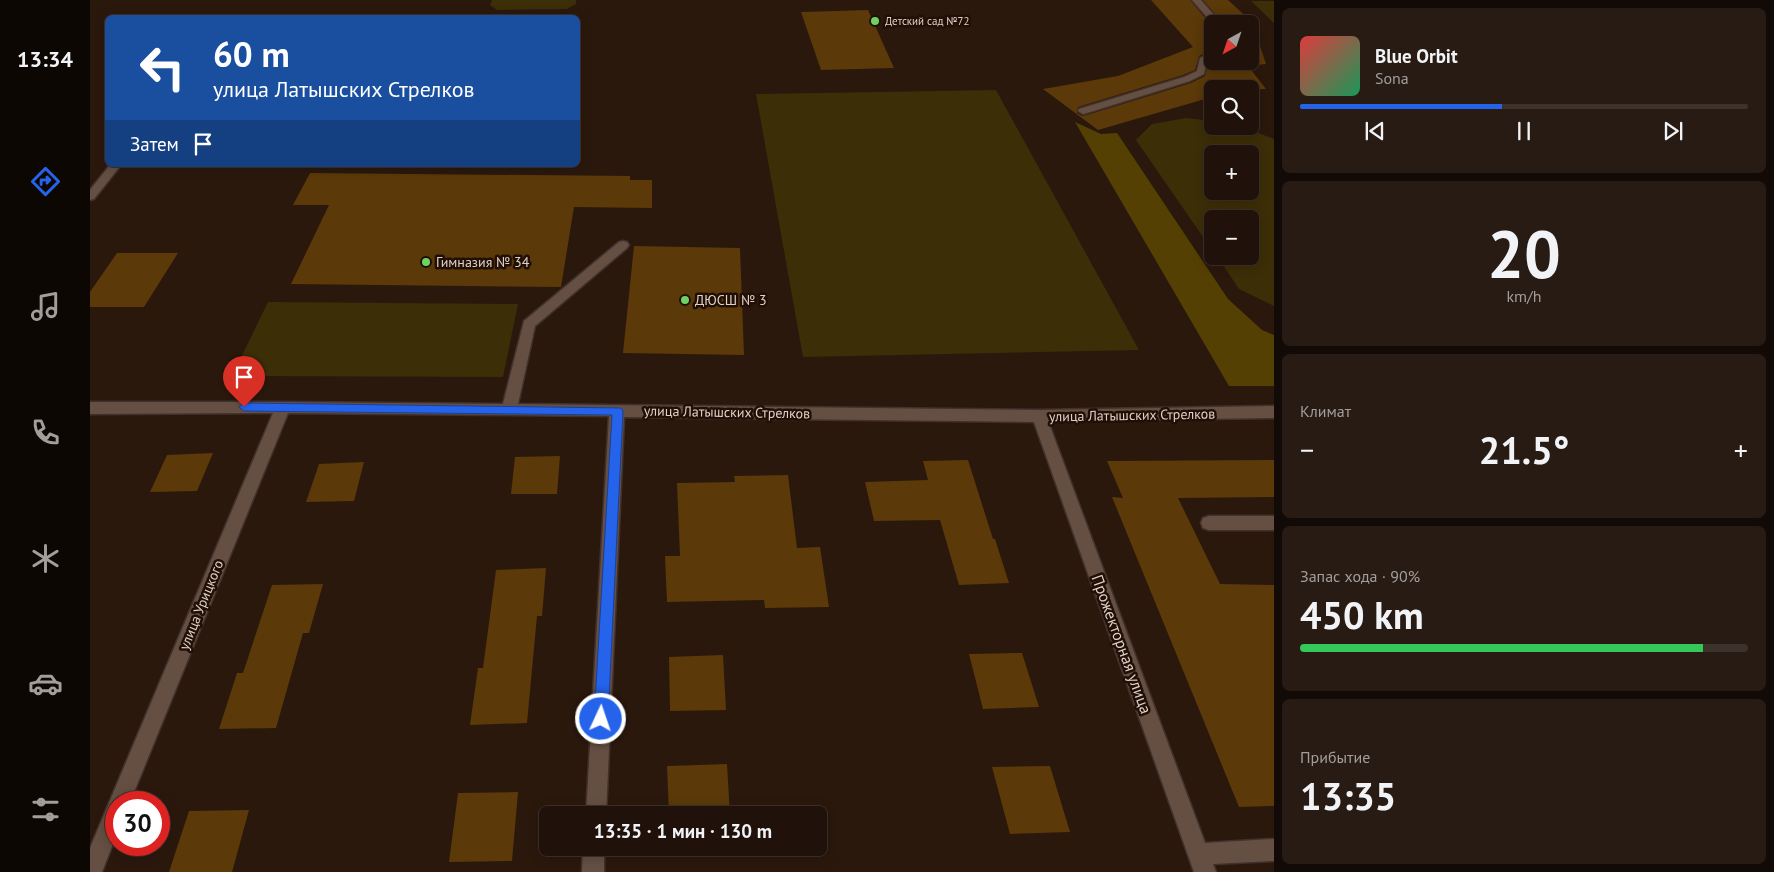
<!DOCTYPE html>
<html lang="ru">
<head>
<meta charset="utf-8">
<style>
	:root { --surface:#20120a; --page:#281b13; --text:#f1f3f6; --muted:#a29e9c; --line:#3d322b; --accent:#2563eb }
	body { margin:0; font-family:"PT Sans",sans-serif; background:var(--page); color:var(--text); height:100vh; display:flex; flex-direction:column; font-size:19px; white-space:nowrap }
	* { box-sizing:border-box; margin:0 }
	p { font-size:16px; color:var(--muted) }
	.icon { flex:none; width:28px; height:28px; fill:none; stroke:currentColor; stroke-width:2; stroke-linecap:round; stroke-linejoin:round }
	.map { position:relative; flex:1; overflow:hidden }
	.panel { display:flex; flex-direction:column; gap:8px; padding:8px; background:#120a06; width:500px }
	.panel>* { flex:none }
	.top-card { position:absolute; left:15px; top:15px; width:475px; height:152px; border-radius:8px; box-shadow:0 2px 12px #0003,0 0 0 1px var(--line); background:#1a4fa0; color:#fff; overflow:hidden }
	.needle { width:32px; rotate:220deg }
	.fabs { position:absolute; left:1114px; top:15px; display:grid; gap:10px }
	.fabs a { display:grid; place-items:center; width:55px; height:55px; border-radius:8px; background:var(--surface); box-shadow:0 2px 12px #0003,0 0 0 1px var(--line); font-size:25px }
	.speed { position:absolute; left:15px; top:791px; display:flex; gap:10px; font-size:25px; font-weight:700; text-align:center }
	.speed>* { display:grid; place-content:center; width:65px; height:65px; border-radius:50%; background:var(--surface); box-shadow:0 2px 12px #0003,0 0 0 1px var(--line); line-height:1 }
	.speed .limit { border:8px solid #d22; background:#fff; color:#111 }
	.pin { position:absolute; display:grid; place-items:center; width:42px; height:42px; color:#fff; margin:-51px -21px; border-radius:50% 50% 50% 0; rotate:-45deg; box-shadow:0 0 5px #0007 }
	.pin .icon { rotate:45deg }
	.me { position:absolute; width:55px; margin:-28px; rotate:3deg; stroke-linejoin:round; filter:drop-shadow(0 0 4px #0008) }
	.turn { display:flex; align-items:center; gap:18px; height:105px; padding:0 25px; font-size:22px }
	.turn .icon { width:65px; height:65px; stroke-width:2.5 }
	.turn b { display:block; font-size:35px; line-height:42px }
	.then { display:flex; align-items:center; height:48px; padding:0 25px; background:#0003; gap:10px; font-size:19px }
	.big { font-size:38px; font-weight:800; line-height:1.1 }
	.panel .tile { flex:1; display:flex; flex-direction:column; justify-content:center; gap:8px; min-width:0; padding:0 18px; border-radius:8px; background:var(--page) }
	.panel .dial { align-items:center; gap:0 }
	.dial b { font-size:65px; line-height:1 }
	.song { display:flex; align-items:center; gap:15px }
	.cover { width:60px; height:60px; border-radius:8px; background:linear-gradient(135deg,hsl(0 70% 55%),hsl(150 70% 35%)) }
	.played { height:5px; border-radius:2px; background:linear-gradient(90deg,var(--accent) 45%,var(--line) 45%) }
	.keys { display:flex; justify-content:space-around; direction:ltr }
	.heat { display:flex; justify-content:space-between; align-items:center; font-size:28px; direction:ltr }
	.charge { height:8px; border-radius:4px; background:linear-gradient(90deg,#34c759 90%,var(--line) 0) }
	.trip { position:absolute; left:449px; top:806px; width:288px; height:50px; border-radius:8px; background:var(--surface); box-shadow:0 2px 12px #0003,0 0 0 1px var(--line); font-weight:800; line-height:50px; text-align:center }
	main { display:flex; flex:1; min-height:0 }
	.dock { display:flex; flex-direction:column; width:90px; justify-content:space-around; align-items:center; background:#0d0704; color:var(--muted) }
	.dock .icon { width:35px; height:35px }
	.dock .current { color:var(--accent) }
	.dock b { font-size:22px; color:var(--text) }
	.map>svg:first-child { display:block }
	.green { fill:#3c2e07; fill-rule:evenodd }
	.forest { fill:#554004 }
	.building { fill:#5b3908 }
	.lines { fill:none; stroke-linecap:round; stroke-linejoin:round }
	.minor-casing { stroke:#40312c; stroke-width:3 }
	.minor { fill:#654f42; fill-rule:evenodd }
	.route { fill:#2563eb; stroke:#184099 }
	.poi-dot { fill:#6cd362; stroke:#210f05; stroke-width:2 }
	.labels { text-anchor:middle; dominant-baseline:central; stroke-width:5; stroke-linejoin:round; paint-order:stroke }
	.far-poi-label { font-size:11px; fill:#ded1c9; stroke:#210f05; text-anchor:start }
	.poi-label { font-size:14px; fill:#ded1c9; stroke:#210f05; text-anchor:start }
	.street-label { font-size:14px; fill:#ded1c9; stroke:#210f05 }
	.near-street-label { font-size:16px; fill:#ded1c9; stroke:#210f05 }
</style>
</head>
<body>
<main>
<nav class="dock">
<b>13:34</b>
<svg class="icon current" aria-label="directions" viewBox="0 0 24 24"><path d="M12 3l9 9-9 9-9-9zM9 14v-3h6M13 9l2 2-2 2"/></svg>
<svg class="icon" aria-label="music" viewBox="0 0 24 24"><path d="M9 18V5l10-2v13"/><circle cx="6" cy="18" r="3"/><circle cx="16" cy="16" r="3"/></svg>
<svg class="icon" aria-label="phone" viewBox="0 0 24 24"><path d="M5 4h4l2 5-3 2q2 4 5 5l2-3 5 2v4C11 20 4 13 5 4z"/></svg>
<svg class="icon" aria-label="climate" viewBox="0 0 24 24"><path d="M12 3v18M4 7l16 10M4 17L20 7"/></svg>
<svg class="icon" aria-label="car" viewBox="0 0 24 24"><path d="M5 17H2v-5l4-1 3-4h7l3 4 3 1v5h-3M9 17h6M6 11h13"/><circle cx="7" cy="17" r="2"/><circle cx="17" cy="17" r="2"/></svg>
<svg class="icon" aria-label="filters" viewBox="0 0 24 24"><path d="M4 7h16M4 17h16"/><circle cx="9" cy="7" r="2"/><circle cx="15" cy="17" r="2"/></svg>
</nav>
<div class="map">
<svg width="1184" height="872" viewBox="0 0 1184 872">
	<rect width="100%" height="100%" fill="#2b180d"/>
	<path class="green" d="M 402,0 L 486,0 L 486,4 L 477,9 L 407,10 L 400,5 Z
		M 1161,1 L 1184,1 L 1184,23 Z
		M 906,90 L 1049,350 L 713,357 L 666,94 Z
		M 1096,118 L 1122,121 L 1122,126 L 1150,126 L 1184,139 L 1184,306 L 1149,289 L 1127,256 L 1160,256 L 1160,219 L 1122,219 L 1122,250 L 1046,140 L 1062,124 ZM 1122,154 L 1160,154 L 1160,191 L 1122,191 Z
		M 178,302 L 428,304 L 413,377 L 142,376 Z"/>
	<path class="forest" d="M 985,122 L 1011,134 L 1027,133 L 1138,299 L 1172,330 L 1184,335 L 1184,386 L 1139,386 Z"/>
	<path class="building" d="M 1061,0 L 1100,0 L 1122,26 L 1122,50 L 1109,56 L 1105,70 L 1093,75 L 988,107 L 987,113 L 992,116 L 997,115 L 1101,83 L 1115,76 L 1119,62 L 1122,61 L 1160,61 L 1160,24 L 1134,24 L 1113,0 L 1138,0 L 1162,22 L 1176,64 L 1158,66 L 1176,89 L 1122,89 L 1122,97 L 1008,130 L 953,89 L 1028,76 L 1103,47 Z
		M 778,10 L 804,68 L 731,70 L 711,12 Z
		M 220,173 L 540,176 L 540,180 L 562,180 L 562,208 L 484,207 L 471,287 L 201,284 L 239,205 L 203,205 Z
		M 544,246 L 650,248 L 654,355 L 533,353 Z
		M 27,253 L 88,253 L 54,307 L 0,307 L 0,292 Z
		M 123,453 L 107,491 L 60,492 L 77,455 Z
		M 470,456 L 467,494 L 421,494 L 425,457 Z
		M 878,460 L 903,539 L 905,539 L 919,583 L 869,585 L 850,520 L 784,521 L 775,482 L 838,480 L 833,461 Z
		M 1184,460 L 1184,497 L 1088,498 L 1130,584 L 1184,585 L 1184,806 L 1149,807 L 1022,497 L 1033,498 L 1017,461 Z
		M 274,462 L 264,501 L 216,502 L 229,464 Z
		M 698,475 L 707,548 L 730,547 L 739,607 L 675,608 L 674,600 L 577,602 L 575,556 L 590,556 L 587,483 L 645,482 L 644,476 Z
		M 456,568 L 452,616 L 447,616 L 437,723 L 380,725 L 388,668 L 393,668 L 406,570 Z
		M 233,584 L 219,633 L 213,633 L 186,728 L 129,729 L 147,673 L 153,673 L 182,585 Z
		M 932,653 L 949,707 L 893,709 L 879,654 Z
		M 633,655 L 636,710 L 580,711 L 579,657 Z
		M 637,764 L 640,815 L 579,815 L 577,766 Z
		M 960,766 L 980,832 L 920,834 L 902,767 Z
		M 428,792 L 422,861 L 359,862 L 368,793 Z
		M 159,810 L 142,872 L 79,872 L 99,811 Z"/>
	<g class="lines">
		<defs>
			<path id="minor" d="M 1102,0 L 1111,0 L 1132,24 L 1123,24 Z
				M 1122,52 L 1122,59 L 1117,61 L 1114,74 L 1100,81 L 997,113 L 993,114 L 988,111 L 989,109 L 1094,77 L 1107,71 L 1110,58 Z
				M 20,165 L 31,165 L 4,199 L 0,200 L 0,190 Z
				M 533,241 L 537,242 L 539,245 L 537,248 L 445,326 L 428,404 L 949,410 L 1184,406 L 1184,418 L 958,421 L 1115,843 L 1184,839 L 1184,861 L 1123,864 L 1126,872 L 1104,872 L 944,422 L 534,417 L 516,815 L 496,815 L 519,416 L 198,413 L 40,802 L 26,802 L 26,836 L 12,872 L 0,872 L 0,848 L 183,413 L 0,414 L 0,402 L 193,402 L 413,404 L 434,321 L 529,242 Z
				M 1119,516 L 1184,516 L 1184,530 L 1119,530 L 1113,528 L 1111,523 L 1113,518 Z
				M 493,848 L 514,848 L 514,872 L 492,872 Z"/>
		</defs>
		<use href="#minor" class="minor-casing"/>
		<use href="#minor" class="minor"/>
	</g>
	<path class="route" d="M 154,403 L 531,408 L 533,411 L 518,719 L 516,724 L 511,726 L 506,724 L 504,719 L 522,415 L 154,411 L 149,407 Z"/>
	<g class="poi-dot">
		<circle cx="785" cy="21" r="5"/>
		<circle cx="336" cy="262" r="5"/>
		<circle cx="595" cy="300" r="5"/>
	</g>
	<g class="labels">
		<g class="far-poi-label">
			<text x="795" y="21">Детский сад №72</text>
		</g>
		<g class="poi-label">
			<text x="346" y="262">Гимназия № 34</text>
			<text x="605" y="300">ДЮСШ № 3</text>
		</g>
		<g class="street-label">
			<text transform="translate(637 412) rotate(1)">улица Латышских Стрелков</text>
			<text transform="translate(1042 415) rotate(-1)">улица Латышских Стрелков</text>
			<text transform="translate(111 605) rotate(-68)">улица Урицкого</text>
		</g>
		<g class="near-street-label">
			<text transform="translate(1032 644) rotate(70)">Прожекторная улица</text>
		</g>
	</g>
</svg>
<div class="fabs">
<a><svg class="needle" viewBox="-14 -14 28 28"><path d="M0-13l5 13h-10z" fill="#e53935"/><path d="M0 13l5-13h-10z" fill="#a29e9c"/></svg></a>
<a><svg class="icon" aria-label="search" viewBox="0 0 24 24"><circle cx="10" cy="10" r="6"/><path d="M15 15l6 6"/></svg></a>
<a>+</a>
<a>−</a>
</div>
<div class="speed"><div class="limit">30</div></div>
<div class="pin" style="left:154px;top:407px;background:#d93025"><svg class="icon" aria-label="arrive" viewBox="0 0 24 24"><path d="M6 21V4h12l-3 4 3 4H6"/></svg></div>
<svg class="me" style="left:511px;top:719px" viewBox="-20 -20 40 40"><circle r="17" fill="#2563eb" stroke="#fff" stroke-width="3"/><path d="M0-11L8 9 0 5-8 9z" fill="#fff"/></svg>
<div class="trip">13:35 · 1 мин · 130 m</div>
<div class="top-card">
<div class="turn"><svg class="icon" aria-label="left" viewBox="0 0 24 24"><path d="M17 20v-9H6M10 6l-5 5 5 5"/></svg><div><b>60 m</b>улица Латышских Стрелков</div></div>
<div class="then">Затем<svg class="icon" aria-label="arrive" viewBox="0 0 24 24"><path d="M6 21V4h12l-3 4 3 4H6"/></svg></div>
</div>
</div>
<section class="panel">
<div class="tile">
<div class="song"><i class="cover"></i><div><b>Blue Orbit</b><p>Sona</p></div></div>
<div class="played"></div>
<div class="keys"><svg class="icon" aria-label="previous" viewBox="0 0 24 24"><path d="M18 5L8 12l10 7zM5 5v14"/></svg><svg class="icon" aria-label="pause" viewBox="0 0 24 24"><path d="M8 5v14M16 5v14"/></svg><svg class="icon" aria-label="next" viewBox="0 0 24 24"><path d="M6 5l10 7-10 7zM19 5v14"/></svg></div>
</div>
<div class="tile dial"><b>20</b><p>km/h</p></div>
<div class="tile"><p>Климат</p>
<div class="heat"><a>−</a><b class="big">21.5°</b><a>+</a></div>
</div>
<div class="tile"><p>Запас хода · 90%</p><b class="big">450 km</b><div class="charge"></div></div>
<div class="tile"><p>Прибытие</p><b class="big">13:35</b></div>
</section>
</main>
</body>
</html>
